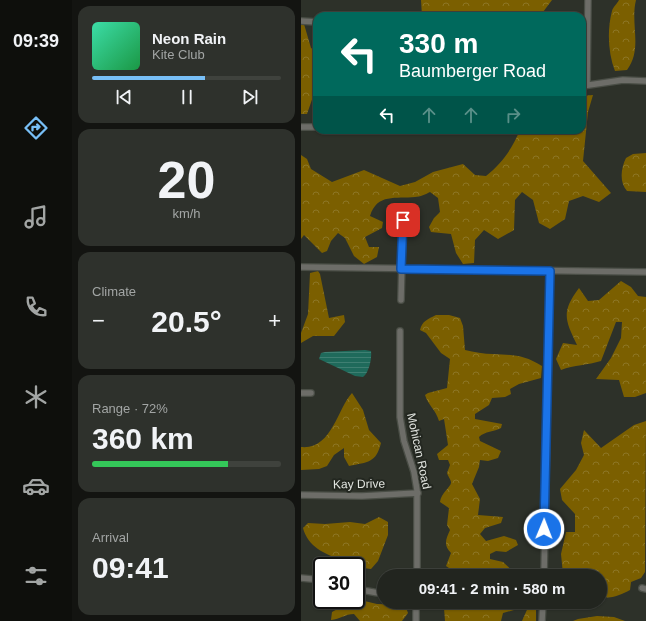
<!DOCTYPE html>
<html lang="en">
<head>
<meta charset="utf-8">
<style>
	:root { --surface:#22251f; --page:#2e312c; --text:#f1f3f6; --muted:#a2a5a4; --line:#3f423d; --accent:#78bff7 }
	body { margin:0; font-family:Helvetica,sans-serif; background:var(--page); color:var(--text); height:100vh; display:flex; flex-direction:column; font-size:15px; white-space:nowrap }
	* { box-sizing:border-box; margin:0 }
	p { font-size:13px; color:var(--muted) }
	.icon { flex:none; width:22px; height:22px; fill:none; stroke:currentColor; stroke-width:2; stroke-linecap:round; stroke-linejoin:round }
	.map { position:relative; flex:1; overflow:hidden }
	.sheet { display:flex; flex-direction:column; gap:6px; padding:6px; background:#131411; width:229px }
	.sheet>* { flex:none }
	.guide { position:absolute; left:12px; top:12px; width:273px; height:122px; border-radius:12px; box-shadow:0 1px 3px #0004,0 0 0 1px var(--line); background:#00695c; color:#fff; overflow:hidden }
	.speed { position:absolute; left:12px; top:557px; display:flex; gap:8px; font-size:20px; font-weight:700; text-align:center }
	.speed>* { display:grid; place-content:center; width:52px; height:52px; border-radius:50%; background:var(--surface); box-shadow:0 1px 3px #0004,0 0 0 1px var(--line); line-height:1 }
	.speed .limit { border:2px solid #111; border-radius:6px; background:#fff; color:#111 }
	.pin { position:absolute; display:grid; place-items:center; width:34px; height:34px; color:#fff; margin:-17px; border-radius:8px; box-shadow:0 2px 6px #0006 }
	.me { position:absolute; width:44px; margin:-22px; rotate:1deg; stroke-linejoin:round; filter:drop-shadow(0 0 3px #0008) }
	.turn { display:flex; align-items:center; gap:14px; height:84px; padding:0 20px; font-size:18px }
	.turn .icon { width:52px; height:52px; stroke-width:2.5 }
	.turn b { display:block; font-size:28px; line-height:34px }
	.lanes { display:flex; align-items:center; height:38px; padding:0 20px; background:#0003; justify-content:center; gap:20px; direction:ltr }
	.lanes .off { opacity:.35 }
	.big { font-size:30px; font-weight:700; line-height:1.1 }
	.sheet .widget { flex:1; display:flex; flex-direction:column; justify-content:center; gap:6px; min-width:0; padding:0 14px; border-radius:12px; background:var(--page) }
	.sheet .dial { align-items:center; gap:0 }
	.dial b { font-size:52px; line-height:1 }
	.song { display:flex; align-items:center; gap:12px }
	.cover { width:48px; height:48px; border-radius:6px; background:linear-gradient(135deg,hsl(160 70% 55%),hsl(140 70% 35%)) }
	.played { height:4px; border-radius:2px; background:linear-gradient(90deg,var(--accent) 60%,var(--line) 60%) }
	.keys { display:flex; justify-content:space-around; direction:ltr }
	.heat { display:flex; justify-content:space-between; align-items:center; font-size:22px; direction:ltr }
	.charge { height:6px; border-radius:3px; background:linear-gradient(90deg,#34c759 72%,var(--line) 0) }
	.trip { position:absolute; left:76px; top:569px; width:230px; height:40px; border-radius:20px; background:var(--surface); box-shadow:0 1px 3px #0004,0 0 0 1px var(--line); font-weight:700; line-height:40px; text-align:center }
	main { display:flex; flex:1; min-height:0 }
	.tab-bar { display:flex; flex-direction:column; width:72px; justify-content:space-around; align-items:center; background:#0e0f0c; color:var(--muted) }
	.tab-bar .icon { width:28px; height:28px }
	.tab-bar .active { color:var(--accent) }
	.tab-bar b { font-size:18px; color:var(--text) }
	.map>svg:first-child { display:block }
	.forest { fill:url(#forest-crowns) }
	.water { fill:url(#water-rules) }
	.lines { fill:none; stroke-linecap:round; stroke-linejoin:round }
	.minor-casing { stroke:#4a4e46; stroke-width:8 }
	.minor { stroke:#6d6d68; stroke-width:5.5 }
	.route-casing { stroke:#114b97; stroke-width:10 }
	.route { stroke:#1a73e8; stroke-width:7 }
	.labels { text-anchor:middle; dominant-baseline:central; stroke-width:4; stroke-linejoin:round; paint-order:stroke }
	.street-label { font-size:12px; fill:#e1e4df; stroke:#232720 }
</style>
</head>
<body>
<main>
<nav class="tab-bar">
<b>09:39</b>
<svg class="icon active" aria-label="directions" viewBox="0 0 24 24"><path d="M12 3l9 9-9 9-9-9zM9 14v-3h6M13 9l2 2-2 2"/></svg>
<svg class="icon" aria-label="music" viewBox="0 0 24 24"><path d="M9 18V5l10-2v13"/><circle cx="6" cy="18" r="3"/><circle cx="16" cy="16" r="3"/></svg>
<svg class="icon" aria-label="phone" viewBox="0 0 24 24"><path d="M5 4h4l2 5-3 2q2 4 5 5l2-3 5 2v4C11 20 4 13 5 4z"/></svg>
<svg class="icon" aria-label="climate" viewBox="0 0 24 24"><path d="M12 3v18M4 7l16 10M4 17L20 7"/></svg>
<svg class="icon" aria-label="car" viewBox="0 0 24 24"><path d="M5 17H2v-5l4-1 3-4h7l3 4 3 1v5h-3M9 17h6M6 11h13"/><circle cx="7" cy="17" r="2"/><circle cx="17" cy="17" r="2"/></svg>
<svg class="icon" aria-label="filters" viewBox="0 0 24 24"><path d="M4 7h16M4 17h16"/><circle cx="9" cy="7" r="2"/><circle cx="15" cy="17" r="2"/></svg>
</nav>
<section class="sheet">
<div class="widget">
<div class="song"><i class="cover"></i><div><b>Neon Rain</b><p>Kite Club</p></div></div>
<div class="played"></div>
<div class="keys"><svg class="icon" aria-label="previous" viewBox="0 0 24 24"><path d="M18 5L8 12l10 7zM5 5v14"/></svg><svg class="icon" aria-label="pause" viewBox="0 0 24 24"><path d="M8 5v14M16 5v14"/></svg><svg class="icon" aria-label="next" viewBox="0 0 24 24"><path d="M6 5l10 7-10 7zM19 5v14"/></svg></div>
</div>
<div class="widget dial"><b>20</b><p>km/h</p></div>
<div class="widget"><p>Climate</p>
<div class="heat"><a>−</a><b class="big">20.5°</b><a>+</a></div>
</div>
<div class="widget"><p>Range · 72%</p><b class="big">360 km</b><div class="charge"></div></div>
<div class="widget"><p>Arrival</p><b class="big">09:41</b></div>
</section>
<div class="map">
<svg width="345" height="621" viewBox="0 0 345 621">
	<defs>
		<pattern id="forest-crowns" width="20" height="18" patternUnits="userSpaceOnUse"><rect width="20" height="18" fill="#7b5f00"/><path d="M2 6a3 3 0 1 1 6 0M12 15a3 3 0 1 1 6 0" fill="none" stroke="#8d7625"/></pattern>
		<pattern id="water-rules" width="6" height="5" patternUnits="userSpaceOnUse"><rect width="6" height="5" fill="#1f6a5b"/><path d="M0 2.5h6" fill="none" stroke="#3f7f72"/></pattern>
	</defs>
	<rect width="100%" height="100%" fill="#2d3129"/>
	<path class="forest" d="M 120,0 L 251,0 L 239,16 L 121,16 Z
		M 318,0 L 335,0 C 329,24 342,49 326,70 L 314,71 C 307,53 306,30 311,11 C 312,7 316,4 318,0 Z
		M 3,24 L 10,48 L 15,51 L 16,48 L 16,85 L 6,114 L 0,114 L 0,25 Z
		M 292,95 L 287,112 L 282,161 L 310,193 L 298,202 L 282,196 L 268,201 L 264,219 L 249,229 L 238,223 L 232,200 L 221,192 L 214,200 L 213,230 L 197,239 L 183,230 L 174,240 L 173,263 L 162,264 L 155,253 L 150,234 L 130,232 L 128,227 L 133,218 L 139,212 L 137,198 L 129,192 C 125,194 119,197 114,197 C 95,199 76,193 69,216 L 82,222 L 81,228 L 64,237 L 68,247 L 78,247 L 76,257 L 63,264 L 53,256 L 44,238 L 37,233 L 30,241 L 26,251 L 21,253 L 3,235 L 0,239 L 0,155 L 6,159 L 10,169 L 31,182 L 63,170 L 99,186 L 114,182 L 132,172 L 162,164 L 174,175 L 185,176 C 201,163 211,149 219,130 L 281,130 L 281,96 Z
		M 345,153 L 345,192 L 326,191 C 318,182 320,168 325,158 L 332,154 Z
		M 17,271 L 19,274 L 28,318 L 43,315 L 44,322 L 33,336 L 12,336 L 0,343 L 0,333 L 7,314 L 9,273 Z
		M 320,281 L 330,287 L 337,296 L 345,297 L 345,393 L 334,397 L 323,397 L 318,380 L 295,379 L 310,358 L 320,338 L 321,322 L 315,322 L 300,361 C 287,365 273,365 260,370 L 255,359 L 262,343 L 276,345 C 264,320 260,312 278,288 L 287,301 L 298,300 Z
		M 135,315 L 148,315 L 159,318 L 162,326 L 164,350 C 173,352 183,354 192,354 C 213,355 223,355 241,366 L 240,378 L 218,384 L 209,389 L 210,394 L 204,397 L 191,398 L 188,405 L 174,414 L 174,419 L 201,424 L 200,428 C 193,432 184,431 178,437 L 179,441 L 200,451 L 197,458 L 187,461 L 179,460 L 178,467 L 171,484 L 179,499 L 177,515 L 202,517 L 200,523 L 184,528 L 179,534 L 185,541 L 203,536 L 215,540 L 217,545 L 205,552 L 195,551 L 189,554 L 189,559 L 202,562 L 216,575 L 173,573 L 170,576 L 152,576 L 151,570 L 145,566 L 150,553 C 142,545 145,539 149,530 L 146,525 L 148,508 L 139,502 C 140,493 151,486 150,482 C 150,480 147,476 146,473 L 149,465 L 147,460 L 138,460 L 136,454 L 147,445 L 143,419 L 138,421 C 135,410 127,405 124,395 L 127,393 L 146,388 L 149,359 L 140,353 L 125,333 L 119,330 C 121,321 127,319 135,315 Z
		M 51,393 L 62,410 L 68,430 L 80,443 C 75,463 67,462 48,466 L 43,457 L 43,448 L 33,455 L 26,466 L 18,469 L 0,470 L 0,447 C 31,450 36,409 51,393 Z
		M 345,421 L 344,572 L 340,578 L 330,582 L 329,590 C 319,595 310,600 299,596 L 299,576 L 268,576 L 262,574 L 260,554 L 265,532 L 274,532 L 274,514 L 261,500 L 259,489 L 275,470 L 283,455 L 280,443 L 283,430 L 300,448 L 333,425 Z
		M 78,517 L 87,522 L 87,535 L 77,561 L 70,569 C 59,568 52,564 41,560 C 24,554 7,547 2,528 L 7,523 L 24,524 L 49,522 L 64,524 Z
		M 55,599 L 76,604 L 104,605 L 107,613 L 101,621 L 59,621 L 53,614 C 44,614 39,619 30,620 L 31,612 L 40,607 L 44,600 Z
		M 119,602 L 199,602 L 209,606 L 213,610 L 202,613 L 200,621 L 144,621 L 143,608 L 139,603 L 126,608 L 121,608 Z
		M 229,603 L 235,605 L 235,621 L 221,621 Z
		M 296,616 L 313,617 L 324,621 L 272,621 L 277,619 Z"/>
	<path class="water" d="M 64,350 L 70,351 C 71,358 68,373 62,377 L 54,376 L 18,359 L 20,353 L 24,352 Z"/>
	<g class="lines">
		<defs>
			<path id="minor" d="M 0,21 L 16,22
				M 286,85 L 287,0
				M 281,86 L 322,80 L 345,81
				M 0,127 L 16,127
				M 0,267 L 345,272
				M 100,300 L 102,220
				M 99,331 L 99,417 L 103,441 L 113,472 L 116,490 L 116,576
				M 0,393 L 10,393
				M 0,495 L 61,496 L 117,493
				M 243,576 L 249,271
				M 0,578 L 21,580
				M 341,588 L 345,589
				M 55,589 L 83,594
				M 115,621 L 115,602
				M 241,621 L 242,602"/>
		</defs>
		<use href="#minor" class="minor-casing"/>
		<use href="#minor" class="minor"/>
	</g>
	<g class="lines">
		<defs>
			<path id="route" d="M 102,220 L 100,269 L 249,271 L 243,529"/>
		</defs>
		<use href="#route" class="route-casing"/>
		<use href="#route" class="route"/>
	</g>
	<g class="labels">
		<g class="street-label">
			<text transform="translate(118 451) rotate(78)">Mohican Road</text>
			<text transform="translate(58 484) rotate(-1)">Kay Drive</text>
		</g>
	</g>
</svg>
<div class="speed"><div class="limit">30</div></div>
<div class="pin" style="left:102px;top:220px;background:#d93025"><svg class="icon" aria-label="arrive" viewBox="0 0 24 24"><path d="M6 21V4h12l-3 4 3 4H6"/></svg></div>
<svg class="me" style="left:243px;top:529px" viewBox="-20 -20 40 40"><circle r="17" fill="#1a73e8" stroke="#fff" stroke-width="3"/><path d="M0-11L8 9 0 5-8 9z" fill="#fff"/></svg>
<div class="trip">09:41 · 2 min · 580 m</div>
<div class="guide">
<div class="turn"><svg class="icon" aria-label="left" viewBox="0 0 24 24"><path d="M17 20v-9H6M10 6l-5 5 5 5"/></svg><div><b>330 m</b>Baumberger Road</div></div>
<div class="lanes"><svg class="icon" aria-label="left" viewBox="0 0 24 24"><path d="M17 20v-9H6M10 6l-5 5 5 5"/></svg><svg class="icon off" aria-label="ahead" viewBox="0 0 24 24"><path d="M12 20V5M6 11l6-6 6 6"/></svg><svg class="icon off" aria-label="ahead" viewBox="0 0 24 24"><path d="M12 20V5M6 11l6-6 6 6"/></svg><svg class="icon off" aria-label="right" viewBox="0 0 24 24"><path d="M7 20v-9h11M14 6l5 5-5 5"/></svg></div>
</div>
</div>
</main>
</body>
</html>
